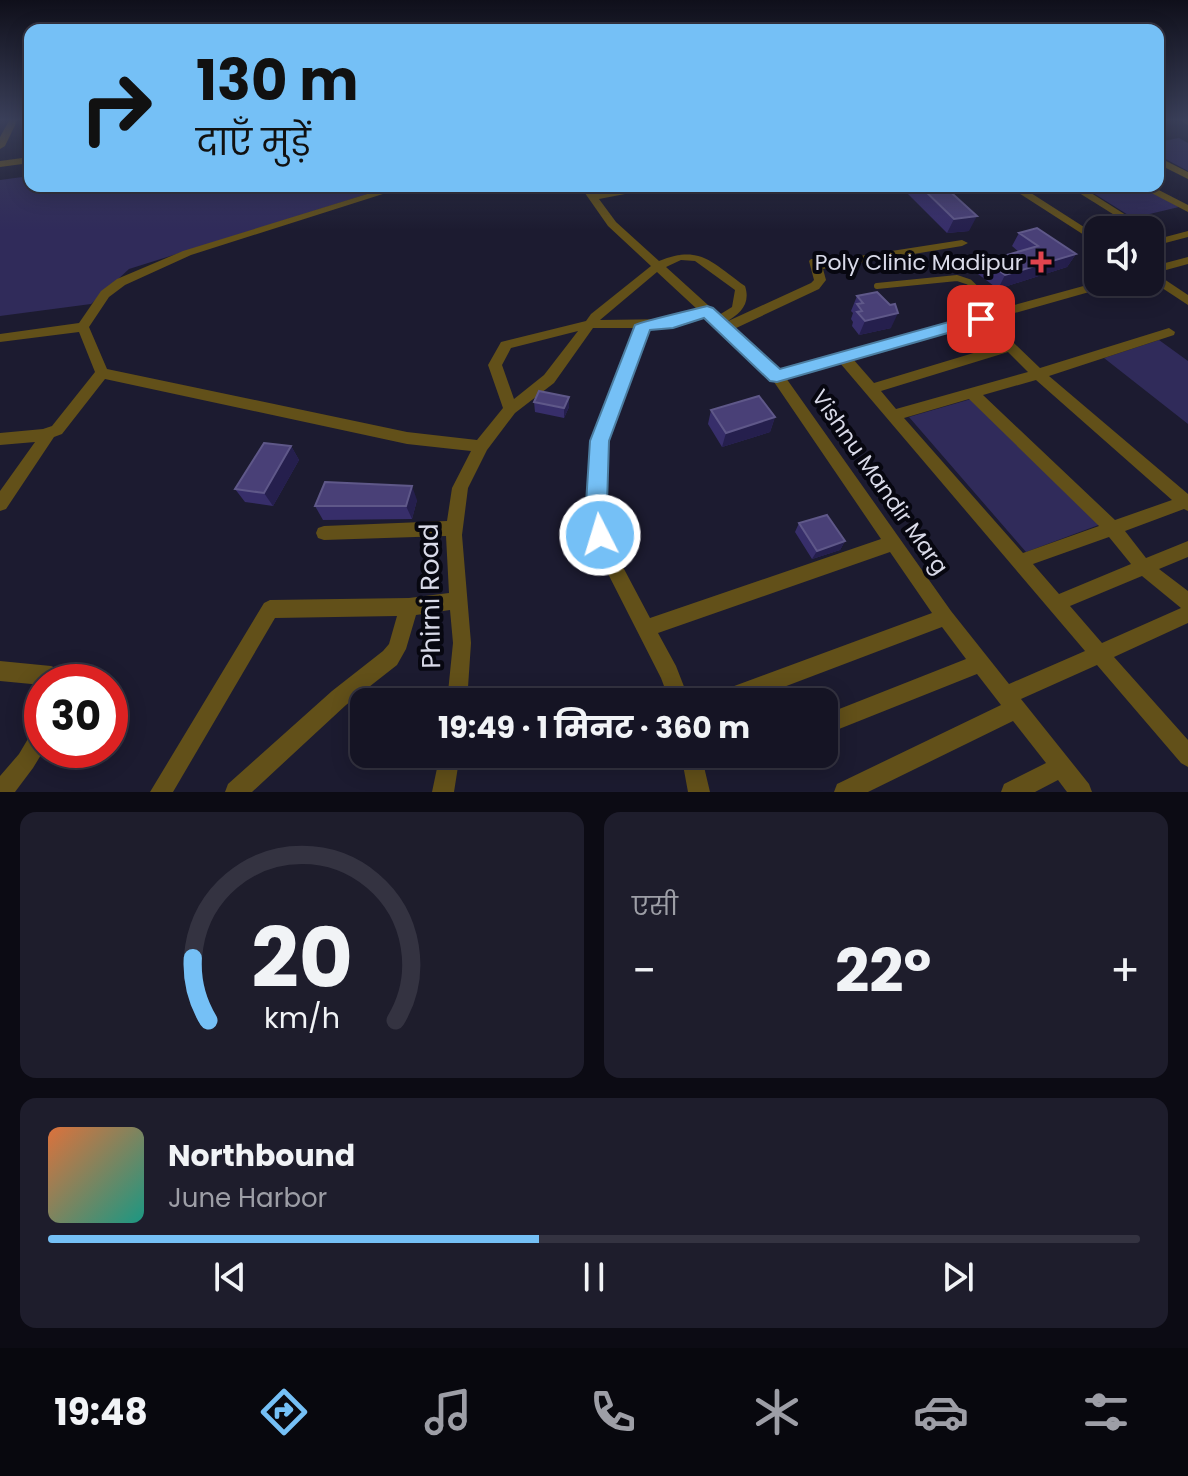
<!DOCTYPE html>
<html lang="hi">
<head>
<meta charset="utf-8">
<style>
	:root { --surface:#151424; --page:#1e1d2c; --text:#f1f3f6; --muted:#9d9ea6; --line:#343341; --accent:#75c0f6 }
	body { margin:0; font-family:Poppins,"Noto Sans Devanagari",sans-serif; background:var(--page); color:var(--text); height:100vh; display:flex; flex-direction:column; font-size:30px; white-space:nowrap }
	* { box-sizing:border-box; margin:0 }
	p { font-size:26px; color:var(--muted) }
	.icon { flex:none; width:44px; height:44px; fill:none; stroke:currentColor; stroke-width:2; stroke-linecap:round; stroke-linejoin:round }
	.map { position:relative; height:792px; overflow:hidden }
	.sheet { display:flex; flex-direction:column; gap:20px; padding:20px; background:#0c0b14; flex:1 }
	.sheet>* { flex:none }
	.banner { position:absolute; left:24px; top:24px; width:1140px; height:168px; border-radius:16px; box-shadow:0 4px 20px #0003,0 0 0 2px var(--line); background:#75c0f6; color:#111; overflow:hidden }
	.tools { position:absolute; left:1084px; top:216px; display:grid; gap:16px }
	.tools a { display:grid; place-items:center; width:80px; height:80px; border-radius:16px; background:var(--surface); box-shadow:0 4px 20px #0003,0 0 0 2px var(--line); font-size:40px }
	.speed { position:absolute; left:24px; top:664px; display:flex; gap:16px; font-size:40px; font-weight:700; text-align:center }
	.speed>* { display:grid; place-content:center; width:104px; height:104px; border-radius:50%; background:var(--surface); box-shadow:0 4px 20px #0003,0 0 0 2px var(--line); line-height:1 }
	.speed .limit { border:12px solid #d22; background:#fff; color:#111 }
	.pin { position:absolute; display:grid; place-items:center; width:68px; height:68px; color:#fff; margin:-34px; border-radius:16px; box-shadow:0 4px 12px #0006 }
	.me { position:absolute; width:88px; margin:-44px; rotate:355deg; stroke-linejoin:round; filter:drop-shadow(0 0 6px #0008) }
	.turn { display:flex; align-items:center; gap:28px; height:168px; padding:0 40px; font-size:36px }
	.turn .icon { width:104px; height:104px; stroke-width:2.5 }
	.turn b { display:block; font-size:56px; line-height:68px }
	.big { font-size:60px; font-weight:700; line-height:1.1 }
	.sheet .card { flex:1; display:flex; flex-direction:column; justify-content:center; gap:12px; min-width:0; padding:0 28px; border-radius:16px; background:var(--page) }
	.sheet .dial { align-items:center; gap:0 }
	.dial svg { height:208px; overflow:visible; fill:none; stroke:var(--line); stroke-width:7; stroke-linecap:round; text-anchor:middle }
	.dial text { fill:var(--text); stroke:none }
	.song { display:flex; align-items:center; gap:24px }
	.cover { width:96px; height:96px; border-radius:12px; background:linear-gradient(135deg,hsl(20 70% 55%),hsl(170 70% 35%)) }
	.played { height:8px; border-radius:4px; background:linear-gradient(90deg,var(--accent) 45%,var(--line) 45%) }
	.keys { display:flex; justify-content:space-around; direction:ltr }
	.heat { display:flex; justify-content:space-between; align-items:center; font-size:44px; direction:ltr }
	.sheet .tiles { flex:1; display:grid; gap:20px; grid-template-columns:1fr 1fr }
	.card:last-child { grid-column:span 2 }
	.trip { position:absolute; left:350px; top:688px; width:488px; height:80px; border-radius:16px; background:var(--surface); box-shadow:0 4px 20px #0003,0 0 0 2px var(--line); font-weight:700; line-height:80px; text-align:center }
	.menu { display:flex; height:128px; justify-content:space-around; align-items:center; background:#08080e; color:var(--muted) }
	.menu .icon { width:56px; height:56px }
	.menu .active { color:var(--accent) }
	.menu b { font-size:36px; color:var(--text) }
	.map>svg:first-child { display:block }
	.green { fill:#302b5a }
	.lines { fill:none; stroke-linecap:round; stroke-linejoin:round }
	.lane { stroke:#625019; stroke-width:6 }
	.street { fill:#625019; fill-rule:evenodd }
	.wall { fill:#372e6a }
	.shaded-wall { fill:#251f4d }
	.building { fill:#494077; stroke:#5f5889; stroke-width:2 }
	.route { fill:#75c0f6; stroke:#4c7da0; stroke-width:2 }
	.health-dot { fill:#e0444e; stroke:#070710; stroke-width:3 }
	.labels { text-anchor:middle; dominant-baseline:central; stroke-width:8; stroke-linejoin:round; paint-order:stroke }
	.poi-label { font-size:22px; fill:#d9dae8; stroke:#070710; text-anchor:end }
	.street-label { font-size:22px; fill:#d9dae8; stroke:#070710 }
	.near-street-label { font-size:26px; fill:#d9dae8; stroke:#070710 }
</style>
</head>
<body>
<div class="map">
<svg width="1188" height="792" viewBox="0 0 1188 792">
	<rect width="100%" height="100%" fill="#1c1b30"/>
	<path class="green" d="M 1179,138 L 1188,143 L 1188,171 L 1158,155 L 1158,142 Z
		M 30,176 L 30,186 L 136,186 L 136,190 L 167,186 L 393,186 L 129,269 L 91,304 L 0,316 L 0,180 Z
		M 1082,186 L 1143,186 L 1179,207 L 1133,218 Z
		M 1159,340 L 1188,361 L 1188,424 L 1104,358 Z
		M 978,397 L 1104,523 L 1026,552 L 909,417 Z"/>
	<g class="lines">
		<path class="lane" d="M 877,286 L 957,278 L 969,282 L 1001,313"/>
		<path class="street" d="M 10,119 L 18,119 L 5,146 L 0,149 L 0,137 Z
			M 1178,119 L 1188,119 L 1188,125 Z
			M 30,157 L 30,163 L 0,167 L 0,161 Z
			M 1158,157 L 1188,172 L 1188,179 L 1158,164 Z
			M 393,186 L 408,186 L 191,255 L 125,285 L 109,297 L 89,327 L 107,369 L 407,432 L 477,440 L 503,408 L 488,365 L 501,342 L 586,321 L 591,314 L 651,266 L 608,226 L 580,186 L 590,186 L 595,194 L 635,186 L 656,186 L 651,189 L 599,199 L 616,222 L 659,261 C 701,244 712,263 745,286 C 751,304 740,314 726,322 L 811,283 L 814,280 L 809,261 L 811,259 L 819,259 L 821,262 L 962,240 L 968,243 L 962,246 L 823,269 L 826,280 L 819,289 L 734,329 L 779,370 L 1098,282 L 1116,282 L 1114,285 L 990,320 L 1040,368 L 1169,328 L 1175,332 L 1174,335 L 1049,376 L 1188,494 L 1188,511 L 1184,509 L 1125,531 L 1146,558 L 1188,541 L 1188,557 L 1159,569 L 1188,591 L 1188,623 L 1114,657 L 1188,740 L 1188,767 L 1181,763 L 1097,665 L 1021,699 L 1089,784 L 1092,792 L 1067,792 L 1058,780 L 1035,792 L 1001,792 L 1004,784 L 1046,763 L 1013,721 L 868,792 L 834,792 L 837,784 L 1001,705 L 977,674 L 824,735 L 824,715 L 966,659 L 942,627 L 744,702 L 708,702 L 711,695 L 718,692 L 932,613 L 890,552 L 658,633 L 676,666 L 690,702 L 670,702 L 661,678 L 601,560 L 592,535 L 589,504 L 592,441 L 637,328 L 593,328 L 554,383 L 515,413 L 487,450 L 468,488 L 462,535 L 471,643 L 467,702 L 447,702 L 453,643 L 450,610 L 416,615 L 406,649 L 397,665 L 346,705 L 252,792 L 225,792 L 228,784 L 332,691 L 383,651 L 389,644 L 397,616 L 275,618 L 173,792 L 150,792 L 264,603 L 270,600 L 409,598 L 449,593 L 446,536 L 324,540 L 318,538 L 316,533 L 318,528 L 324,526 L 447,521 L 452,488 L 471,451 L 407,444 L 105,379 L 62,434 L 54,437 L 6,509 L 0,511 L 0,491 L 35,442 L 0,445 L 0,433 L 43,429 L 52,426 L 95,372 L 79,332 L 0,342 L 0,334 L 79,323 L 101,291 L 117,279 L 183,251 ZM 681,260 L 695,261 L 735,290 L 732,307 L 719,315 L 666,267 ZM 657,272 L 698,310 L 672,319 L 600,320 ZM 705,316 L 772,379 L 881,539 L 650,618 L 615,552 L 608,535 L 605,504 L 606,441 L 649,327 L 673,327 ZM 978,323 L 1000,345 L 874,383 L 853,359 ZM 578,331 L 544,375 L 514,399 L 502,365 L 511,348 ZM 1008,352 L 1028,372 L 896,409 L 881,391 ZM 840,363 L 1085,651 L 1009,684 L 951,611 L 786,378 ZM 1036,380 L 1172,500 L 1115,520 L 983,395 ZM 969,399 L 1099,526 L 1023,553 L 904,418 ZM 1109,537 L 1131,564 L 1059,594 L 1033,564 ZM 1142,576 L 1181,608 L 1102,643 L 1070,606 Z
			M 1008,186 L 1020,186 L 1098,236 L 1098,244 Z
			M 1068,186 L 1080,186 L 1137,222 L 1120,230 L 1105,230 L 1124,221 Z
			M 1138,186 L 1151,186 L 1188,205 L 1188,212 Z
			M 1188,231 L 1188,237 L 1150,247 L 1150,241 Z
			M 1188,257 L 1188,264 L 1155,273 L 1188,295 L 1188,305 L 1150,280 L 1150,267 Z
			M 0,661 L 51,666 L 58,669 L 63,682 L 42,682 L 42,685 L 0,681 Z
			M 42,724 L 42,750 L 44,750 L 33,768 L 15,792 L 0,792 L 0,776 L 19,754 L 35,727 Z
			M 440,754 L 460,754 L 454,792 L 432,792 Z
			M 681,754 L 701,754 L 710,792 L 688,792 Z"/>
	</g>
	<path class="wall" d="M 900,186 L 944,186 L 969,231 L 947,233 Z
		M 1019,233 L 1076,254 L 1067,267 L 998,289 L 978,274 L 986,261 L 1019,252 L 1012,246 Z
		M 857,296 L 891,328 L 859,335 L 852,326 L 853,322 L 851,319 L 853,313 L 851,311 Z
		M 534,402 L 569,407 L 564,418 L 535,412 Z
		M 711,410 L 775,417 L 770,432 L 722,447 L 708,424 Z
		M 291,446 L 299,460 L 273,506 L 245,502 L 235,489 Z
		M 417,500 L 412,519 L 323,520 L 315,506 Z
		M 799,523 L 845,541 L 840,550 L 812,559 L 795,532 Z"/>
	<path class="shaded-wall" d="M 977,216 L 969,231 L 947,233 L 954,219 Z
		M 1076,254 L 1067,267 L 998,289 L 1005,275 Z
		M 898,313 L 891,328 L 859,335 L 865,321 Z
		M 569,397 L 569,407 L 564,418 L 564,408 Z
		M 775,417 L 770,432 L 722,447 L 726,433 Z
		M 291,446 L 299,460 L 273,506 L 264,493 Z
		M 412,486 L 417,500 L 412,519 L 406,506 Z
		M 845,541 L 840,550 L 812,559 L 817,551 Z"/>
	<path class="building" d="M 920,186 L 944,186 L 977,216 L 954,219 Z
		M 1037,228 L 1076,254 L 1005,275 L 986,261 L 1038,246 L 1019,233 Z
		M 877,292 L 890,305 L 895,304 L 898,313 L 865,321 L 857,312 L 862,311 L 857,304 L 863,303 L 857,296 Z
		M 539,391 L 569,397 L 564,408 L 534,402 Z
		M 759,396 L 775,417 L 726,433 L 711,410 Z
		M 264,443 L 291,446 L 264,493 L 235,489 Z
		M 325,482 L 412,486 L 406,506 L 315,506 Z
		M 827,515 L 845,541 L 817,551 L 799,523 Z"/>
	<linearGradient id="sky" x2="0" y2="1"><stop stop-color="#0f0f1a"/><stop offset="0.52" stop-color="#3a3f59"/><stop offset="1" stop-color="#3a3f59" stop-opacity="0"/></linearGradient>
	<rect width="1188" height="230" fill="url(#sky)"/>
	<path class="route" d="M 707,306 L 713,308 L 780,369 L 981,313 L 989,319 L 986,322 L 777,382 L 770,381 L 704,318 L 673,328 L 650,330 L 609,441 L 607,504 L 611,535 L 608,541 L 600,544 L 593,541 L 586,504 L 590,441 L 635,325 C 639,322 695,309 707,306 Z"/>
	<path class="health-dot" d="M1037 250h8v8h8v8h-8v8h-8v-8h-8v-8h8z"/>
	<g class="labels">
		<g class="poi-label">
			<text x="1023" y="262">Poly Clinic Madipur</text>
		</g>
		<g class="street-label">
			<text transform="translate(880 482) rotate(55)">Vishnu Mandir Marg</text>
		</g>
		<g class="near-street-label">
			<text transform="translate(430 596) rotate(-91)">Phirni Road</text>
		</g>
	</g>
</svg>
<div class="tools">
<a><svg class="icon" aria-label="sound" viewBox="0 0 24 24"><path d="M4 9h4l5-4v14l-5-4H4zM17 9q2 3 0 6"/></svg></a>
</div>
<div class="speed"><div class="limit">30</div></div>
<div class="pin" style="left:981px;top:319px;background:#d93025"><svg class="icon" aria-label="arrive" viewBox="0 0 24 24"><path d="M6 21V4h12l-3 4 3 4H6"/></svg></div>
<svg class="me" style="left:600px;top:535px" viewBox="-20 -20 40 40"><circle r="17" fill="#75c0f6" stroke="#fff" stroke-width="3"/><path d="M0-11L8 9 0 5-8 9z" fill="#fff"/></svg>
<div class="trip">19:49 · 1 मिनट · 360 m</div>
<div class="banner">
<div class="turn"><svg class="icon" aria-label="right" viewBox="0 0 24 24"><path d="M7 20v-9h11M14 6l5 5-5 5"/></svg><div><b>130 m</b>दाएँ मुड़ें</div></div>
</div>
</div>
<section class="sheet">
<div class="tiles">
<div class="card dial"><svg viewBox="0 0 100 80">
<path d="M14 69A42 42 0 1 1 86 69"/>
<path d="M14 69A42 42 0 0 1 8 45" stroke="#75c0f6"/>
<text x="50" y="56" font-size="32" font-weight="700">20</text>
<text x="50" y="72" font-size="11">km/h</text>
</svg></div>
<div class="card"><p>एसी</p>
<div class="heat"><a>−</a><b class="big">22°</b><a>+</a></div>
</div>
<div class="card">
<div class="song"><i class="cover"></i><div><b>Northbound</b><p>June Harbor</p></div></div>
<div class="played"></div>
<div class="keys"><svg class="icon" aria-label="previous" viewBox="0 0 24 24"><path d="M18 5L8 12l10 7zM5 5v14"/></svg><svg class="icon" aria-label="pause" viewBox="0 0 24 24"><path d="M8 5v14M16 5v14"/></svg><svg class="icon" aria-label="next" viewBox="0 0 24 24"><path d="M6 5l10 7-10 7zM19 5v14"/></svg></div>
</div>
</div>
</section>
<nav class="menu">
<b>19:48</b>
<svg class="icon active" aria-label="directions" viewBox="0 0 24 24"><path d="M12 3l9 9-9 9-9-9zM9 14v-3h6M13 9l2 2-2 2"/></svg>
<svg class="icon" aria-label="music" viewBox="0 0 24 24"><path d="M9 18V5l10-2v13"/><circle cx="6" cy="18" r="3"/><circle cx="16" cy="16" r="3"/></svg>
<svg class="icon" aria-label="phone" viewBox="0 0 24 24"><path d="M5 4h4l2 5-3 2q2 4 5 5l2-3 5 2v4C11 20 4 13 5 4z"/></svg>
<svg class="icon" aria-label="climate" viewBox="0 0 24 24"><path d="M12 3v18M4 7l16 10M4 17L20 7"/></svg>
<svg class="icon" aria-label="car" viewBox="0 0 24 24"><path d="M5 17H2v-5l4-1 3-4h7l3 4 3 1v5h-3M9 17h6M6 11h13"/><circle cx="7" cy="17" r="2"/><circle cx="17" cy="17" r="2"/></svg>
<svg class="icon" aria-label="filters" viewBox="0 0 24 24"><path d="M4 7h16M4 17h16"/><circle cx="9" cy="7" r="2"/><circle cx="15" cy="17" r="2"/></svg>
</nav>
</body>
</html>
